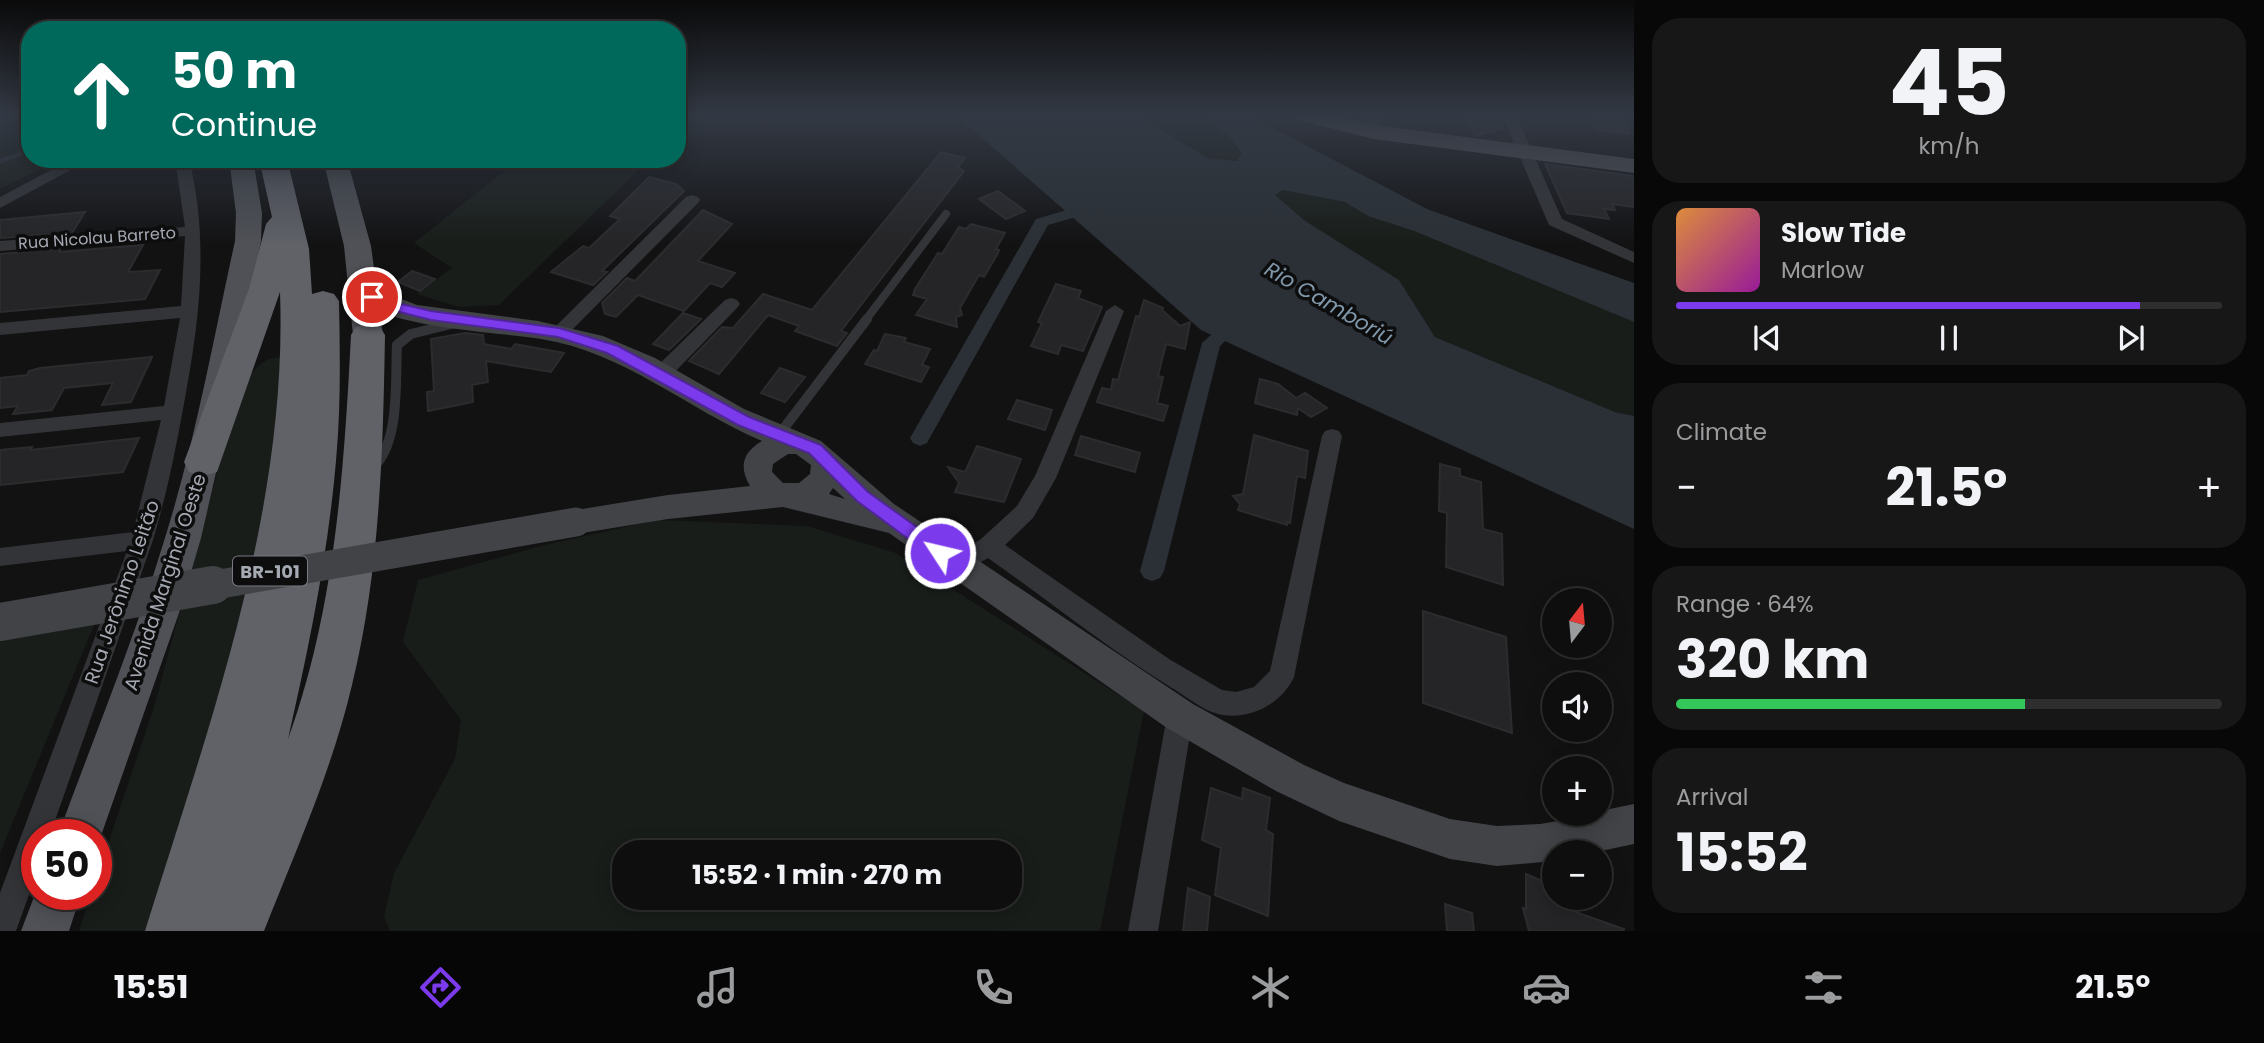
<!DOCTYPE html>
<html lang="en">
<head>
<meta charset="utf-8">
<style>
	:root { --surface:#0e0e0e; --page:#171717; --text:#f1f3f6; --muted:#9b9c9e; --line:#2e2e2e; --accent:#7c3aed }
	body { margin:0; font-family:Poppins,sans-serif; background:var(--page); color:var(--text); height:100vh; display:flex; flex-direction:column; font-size:26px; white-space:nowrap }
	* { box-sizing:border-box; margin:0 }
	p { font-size:23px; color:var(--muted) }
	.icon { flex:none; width:38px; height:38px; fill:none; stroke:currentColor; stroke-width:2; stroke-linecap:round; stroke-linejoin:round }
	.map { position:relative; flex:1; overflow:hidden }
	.drawer { display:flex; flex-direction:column; gap:18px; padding:18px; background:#080808; width:630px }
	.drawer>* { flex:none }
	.hud { position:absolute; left:21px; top:21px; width:665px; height:147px; border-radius:28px; box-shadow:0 4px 18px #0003,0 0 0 2px var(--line); background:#00695c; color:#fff; overflow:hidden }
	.needle { width:46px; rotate:16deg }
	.tools { position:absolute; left:1542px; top:588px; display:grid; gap:14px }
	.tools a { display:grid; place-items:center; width:70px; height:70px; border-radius:50%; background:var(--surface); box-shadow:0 4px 18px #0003,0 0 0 2px var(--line); font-size:35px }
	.speed { position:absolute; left:21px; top:819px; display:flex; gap:14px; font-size:35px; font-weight:700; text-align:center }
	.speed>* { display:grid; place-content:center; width:91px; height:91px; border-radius:50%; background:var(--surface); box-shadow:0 4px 18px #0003,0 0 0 2px var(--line); line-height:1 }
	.speed .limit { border:10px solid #d22; background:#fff; color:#111 }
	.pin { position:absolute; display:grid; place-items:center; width:60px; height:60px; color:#fff; margin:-30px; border:4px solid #fff; border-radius:50%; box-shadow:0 2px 7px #0007 }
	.me { position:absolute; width:77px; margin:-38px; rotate:305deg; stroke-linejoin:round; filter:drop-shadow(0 0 5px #0008) }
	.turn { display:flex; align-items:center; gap:24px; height:147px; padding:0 35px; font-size:32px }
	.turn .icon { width:91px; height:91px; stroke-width:2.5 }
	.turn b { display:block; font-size:49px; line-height:60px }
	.big { font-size:52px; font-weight:700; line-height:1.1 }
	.drawer .card { flex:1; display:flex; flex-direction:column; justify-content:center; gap:10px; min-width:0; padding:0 24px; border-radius:28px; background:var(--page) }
	.drawer .dial { align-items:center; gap:0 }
	.dial b { font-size:91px; line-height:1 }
	.song { display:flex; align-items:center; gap:21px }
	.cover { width:84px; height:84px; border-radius:10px; background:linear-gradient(135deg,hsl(30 70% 55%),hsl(300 70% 35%)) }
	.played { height:7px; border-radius:4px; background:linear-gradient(90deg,var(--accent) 85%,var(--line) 85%) }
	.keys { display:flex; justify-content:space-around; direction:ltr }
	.heat { display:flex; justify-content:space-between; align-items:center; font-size:38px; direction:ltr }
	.charge { height:10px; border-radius:5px; background:linear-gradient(90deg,#34c759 64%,var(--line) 0) }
	.trip { position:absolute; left:612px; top:840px; width:410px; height:70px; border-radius:28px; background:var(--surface); box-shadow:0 4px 18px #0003,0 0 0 2px var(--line); font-weight:700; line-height:70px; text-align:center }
	.menu { display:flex; height:112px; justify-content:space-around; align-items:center; background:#060606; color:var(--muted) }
	.menu .icon { width:49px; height:49px }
	.menu .selected { color:var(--accent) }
	.menu b { font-size:32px; color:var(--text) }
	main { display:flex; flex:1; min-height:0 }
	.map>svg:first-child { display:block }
	.green { fill:#181d19; fill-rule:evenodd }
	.water { fill:#2a3035 }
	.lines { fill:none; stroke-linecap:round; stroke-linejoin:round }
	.stream { stroke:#2a3035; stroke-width:4.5 }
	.canal { fill:#2a3035; fill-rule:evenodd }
	.building { fill:#252527; stroke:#2c2c2f; stroke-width:2 }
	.lane-far1 { stroke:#333437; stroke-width:8 }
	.lane { stroke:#333437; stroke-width:10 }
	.street { fill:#333437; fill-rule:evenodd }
	.secondary { fill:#414347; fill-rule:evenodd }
	.primary { fill:#4f5156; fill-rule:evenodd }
	.highway { fill:#606268; fill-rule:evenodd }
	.secondary-bridge-far1 { stroke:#414347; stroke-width:29 }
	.secondary-bridge { stroke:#414347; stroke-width:38 }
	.route { fill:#7c3aed; stroke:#51269a; stroke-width:2 }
	.labels { text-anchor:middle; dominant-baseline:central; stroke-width:7; stroke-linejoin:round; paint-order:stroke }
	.far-street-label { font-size:16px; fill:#a5a9b2; stroke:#0d0d0e }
	.shield { fill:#0d0d0e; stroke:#777a81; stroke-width:2 }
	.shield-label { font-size:18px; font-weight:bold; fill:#a5a9b2 }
	.street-label { font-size:19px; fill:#a5a9b2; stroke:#0d0d0e }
	.water-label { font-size:21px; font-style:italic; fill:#7f97a9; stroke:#0d0d0e }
</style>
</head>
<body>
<main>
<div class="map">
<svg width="1634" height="931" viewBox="0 0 1634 931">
	<rect width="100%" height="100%" fill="#121213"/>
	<path class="green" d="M 0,115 L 30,115 L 30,159 L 61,159 L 0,189 Z
		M 677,115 L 721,115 L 709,128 L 677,148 Z
		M 1136,115 L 1202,115 L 1228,135 L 1242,154 L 1238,161 L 1208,158 Z
		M 519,159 L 650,159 L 499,305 L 459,307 L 417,294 L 452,268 L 414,243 Z
		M 1283,190 L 1345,202 L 1368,216 L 1414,231 L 1634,322 L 1634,416 L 1615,412 L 1435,337 L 1399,280 L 1304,220 L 1275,195 Z
		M 276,357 L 285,359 L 286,370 L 250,586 L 155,931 L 79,931 L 91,894 L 96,894 L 96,879 L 154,707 L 233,414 C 243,391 249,363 276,357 Z
		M 657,520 L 807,526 L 896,553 L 1144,711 L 1100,931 L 390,931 L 384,917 L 394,873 L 455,759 L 461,720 L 403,642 L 418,580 L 545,545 ZM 625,852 L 1010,852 L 1010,898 L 625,898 Z
		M 96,620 L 0,853 L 0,636 Z"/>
	<path class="water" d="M 956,115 L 1136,115 L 1208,158 L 1237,161 L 1242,154 L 1228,135 L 1202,115 L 1248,115 L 1427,209 L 1634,283 L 1634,322 L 1414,231 L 1368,216 L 1345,202 L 1283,190 L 1275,195 L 1304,220 L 1399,280 L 1435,337 L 1615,412 L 1634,416 L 1634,529 L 1201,330 Z"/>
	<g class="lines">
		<path class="stream" d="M 0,161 L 30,151"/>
		<path class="canal" d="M 1098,201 L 1106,206 L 1104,209 L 1048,225 L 927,443 L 920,446 L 913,443 L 910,438 L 1036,219 Z
			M 1238,314 L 1247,320 L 1220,346 L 1164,571 L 1160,578 L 1152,581 L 1144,578 L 1140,571 L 1202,343 L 1232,316 Z"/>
	</g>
	<path class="building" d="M 1462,115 L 1498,115 L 1503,128 L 1476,136 Z
		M 1591,115 L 1622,115 L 1629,134 L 1595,129 Z
		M 941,152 L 965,158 L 958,167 L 964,171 L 841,331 L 847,333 L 837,346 L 795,331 L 799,326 L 768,315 L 719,374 L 689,361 L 722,327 L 733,328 L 763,294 L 812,310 Z
		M 1545,164 L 1634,176 L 1634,207 L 1612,204 L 1615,210 L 1604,209 L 1609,219 L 1567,213 Z
		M 649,177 L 676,184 L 684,191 L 602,271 L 607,272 L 593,285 L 551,272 L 583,246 L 589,248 L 620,219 L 610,216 Z
		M 998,191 L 1025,211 L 1006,219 L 979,199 Z
		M 703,210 L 732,224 L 698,261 L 735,273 L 722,287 L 710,283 L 684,311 L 638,295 L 616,317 L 605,314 L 602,303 L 627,278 L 635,281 Z
		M 85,212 L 72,233 L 0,238 L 0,220 Z
		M 971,224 L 1005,233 L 996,249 L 999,250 L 998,253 L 984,277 L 979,275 L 960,308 L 962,315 L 956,317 L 957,327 L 916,315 L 927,299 L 913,295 L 915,289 L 938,253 L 942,254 L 959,227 L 966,229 Z
		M 143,245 L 128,272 L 160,270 L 145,299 L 0,312 L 0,254 L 61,249 L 59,252 Z
		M 412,271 L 435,279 L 420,291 L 398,282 Z
		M 1056,284 L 1081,291 L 1078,298 L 1102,307 L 1083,351 L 1061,345 L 1058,354 L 1031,346 L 1042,323 L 1038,322 Z
		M 1144,300 L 1163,308 L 1162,310 L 1180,326 L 1190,322 L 1185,349 L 1166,344 L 1158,376 L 1163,377 L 1157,403 L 1168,406 L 1163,421 L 1097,402 L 1102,388 L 1111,390 L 1113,379 L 1118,380 L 1136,316 L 1139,317 Z
		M 683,313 L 701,319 L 669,350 L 653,344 Z
		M 465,333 L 483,335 L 484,344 L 511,349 L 515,344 L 564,353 L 551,372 L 486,361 L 488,382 L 472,385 L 473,402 L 428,411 L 427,392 L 434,391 L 431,339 Z
		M 885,334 L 906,338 L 904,342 L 930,349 L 922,365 L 929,367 L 921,382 L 865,364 L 874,350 L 877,351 Z
		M 152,357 L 131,402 L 102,405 L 113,383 L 64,388 L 52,410 L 13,414 L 18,406 L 0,408 L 0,378 L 27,375 L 29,371 L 40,368 Z
		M 780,368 L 805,377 L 785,402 L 761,393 Z
		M 1260,379 L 1278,384 L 1296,398 L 1305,393 L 1327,408 L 1311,417 L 1298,408 L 1297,415 L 1255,403 Z
		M 1017,400 L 1052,410 L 1045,430 L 1008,419 Z
		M 1254,435 L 1308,451 L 1305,478 L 1297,476 L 1290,523 L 1287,522 L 1287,525 L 1238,510 L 1240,504 L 1233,496 L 1243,494 Z
		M 1081,436 L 1140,453 L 1135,472 L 1075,455 Z
		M 139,438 L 123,472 L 0,485 L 0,450 L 32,447 L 30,450 Z
		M 977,446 L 1021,459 L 1004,502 L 955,492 L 959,483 L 948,467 L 965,472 Z
		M 1440,464 L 1460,469 L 1460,476 L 1481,482 L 1483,529 L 1502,534 L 1503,585 L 1446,567 L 1447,513 L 1439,511 Z
		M 1423,611 L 1506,637 L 1512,733 L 1423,703 Z
		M 1211,788 L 1242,799 L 1243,788 L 1270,798 L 1266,830 L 1273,834 L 1268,916 L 1215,895 L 1221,848 L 1202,840 Z
		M 1526,874 L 1554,886 L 1554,898 L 1566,898 L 1567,909 L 1624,929 L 1623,931 L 1529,931 L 1523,908 L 1526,909 Z
		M 1188,888 L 1210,897 L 1207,931 L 1183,931 Z
		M 1445,904 L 1472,913 L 1474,931 L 1447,931 Z"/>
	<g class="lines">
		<path class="lane-far1" d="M 865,321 L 946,214"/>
		<path class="lane" d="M 778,436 L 867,319
			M 370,470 C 401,447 395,380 397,345 L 411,334 L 455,323"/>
		<path class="street" d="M 1365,115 L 1379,115 L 1381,132 L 1379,135 L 1369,135 Z
			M 1502,115 L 1516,115 L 1562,219 L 1634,252 L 1634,263 L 1549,225 Z
			M 72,159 L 91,159 L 0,208 L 0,197 Z
			M 175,159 L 189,159 C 210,244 199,324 183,409 C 175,453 166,497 153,540 L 50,835 L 37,835 L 37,872 L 16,931 L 0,931 L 0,893 L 127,551 L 0,566 L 0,548 L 133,532 L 161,420 L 0,437 L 0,423 L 164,406 L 180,318 L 0,335 L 0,323 L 181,306 L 185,236 L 0,251 L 0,241 L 185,227 Z
			M 692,195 L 698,197 L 700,200 L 698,203 L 565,337 L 553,337 L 550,333 L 553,329 L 686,197 Z
			M 731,298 L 737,300 L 740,304 L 737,308 L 668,379 L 654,379 L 651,374 L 654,369 L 725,300 Z
			M 1115,305 L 1124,311 L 1056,478 L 1033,518 L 1005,545 L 1169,659 L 1222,690 L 1236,692 L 1254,687 L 1270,671 L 1322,436 L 1325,431 L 1332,429 L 1339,431 L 1342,436 L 1294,677 C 1281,705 1248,721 1218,714 C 1202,710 1186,696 1172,688 C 1108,649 1049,601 988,558 L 957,575 L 949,572 L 945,565 L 949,558 L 981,539 L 1017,506 L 1035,476 L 1106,311 Z
			M 1180,704 L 1189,707 L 1193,716 L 1158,931 L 1128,931 L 1167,716 L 1171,707 Z"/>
		<path class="secondary" d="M 365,285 L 417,305 L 538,321 L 603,336 L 655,358 L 744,409 L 821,441 L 894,504 L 1193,704 L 1304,765 L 1344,783 L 1450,819 L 1497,826 L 1540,824 L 1600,814 L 1600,811 L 1634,804 L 1634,844 L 1596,852 L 1554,852 L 1554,861 L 1497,866 L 1450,859 L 1339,821 L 1276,791 L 1167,728 L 889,533 L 783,507 L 668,519 L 576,534 L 565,531 L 560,522 L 565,513 L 576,510 L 668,495 L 750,486 C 739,467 742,453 762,441 C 687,409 624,352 541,339 C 500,332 375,328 353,293 L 356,287 ZM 788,454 L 796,454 L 811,465 L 810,474 L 799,483 L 783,483 L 772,472 L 773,464 ZM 833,488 L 845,499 L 829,494 Z"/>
		<path class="primary" d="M 1295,115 L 1331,115 L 1374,125 L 1634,159 L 1634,173 L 1374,139 L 1298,120 Z
			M 229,159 L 253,159 L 262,213 L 261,241 L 218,464 L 201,538 L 179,613 L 96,850 L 96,835 L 58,835 C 94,737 134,640 164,541 C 195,443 213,341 235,241 L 236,213 Z
			M 323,159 L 347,159 L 371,246 L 383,335 L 378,342 L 368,345 L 358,342 L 353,335 L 344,246 Z
			M 37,889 L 37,894 L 81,894 L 69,931 L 21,931 Z"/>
		<path class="highway" d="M 259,159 L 287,159 L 309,249 L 312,294 L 323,291 L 334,294 L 339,301 C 340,354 341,407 336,461 C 328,554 309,647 288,739 C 335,610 344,471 351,335 L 356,327 L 368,324 L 380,327 L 385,335 C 383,452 380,571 352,685 C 332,770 296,850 264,931 L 145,931 C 209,725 288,511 280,292 L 217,472 L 203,476 L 189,472 L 184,462 L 249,289 L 266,224 L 272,217 Z"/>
		<path class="secondary-bridge-far1" d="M 203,587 L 576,522"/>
		<path class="secondary-bridge" d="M 0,622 L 213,585"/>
	</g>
	<linearGradient id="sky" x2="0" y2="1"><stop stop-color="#0a0a0a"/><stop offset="0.47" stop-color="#333944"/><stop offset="1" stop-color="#333944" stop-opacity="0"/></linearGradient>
	<rect width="1634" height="245" fill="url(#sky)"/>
	<path class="route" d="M 372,293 L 393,302 L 431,311 L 559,328 L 618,346 L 749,417 L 821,445 L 868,492 L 946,548 L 949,553 L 946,558 L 934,558 L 857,501 L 809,453 L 738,425 L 607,353 L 558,337 L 431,320 L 384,308 L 367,300 L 365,297 Z"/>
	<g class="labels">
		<g class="far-street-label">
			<text transform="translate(97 238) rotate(-4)">Rua Nicolau Barreto</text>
		</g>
		<rect class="shield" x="233" y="556.5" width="74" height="29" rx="5"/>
		<g class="shield-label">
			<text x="270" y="571">BR-101</text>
		</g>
		<g class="street-label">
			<text transform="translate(165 582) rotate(-72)">Avenida Marginal Oeste</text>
			<text transform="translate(122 592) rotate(-71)">Rua Jerônimo Leitão</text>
		</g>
		<g class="water-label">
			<text transform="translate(1329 303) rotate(30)">Rio Camboriú</text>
		</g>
	</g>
</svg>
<div class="tools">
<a><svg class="needle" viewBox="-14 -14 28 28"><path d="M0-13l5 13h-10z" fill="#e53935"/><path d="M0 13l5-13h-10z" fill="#9b9c9e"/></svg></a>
<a><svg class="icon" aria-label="sound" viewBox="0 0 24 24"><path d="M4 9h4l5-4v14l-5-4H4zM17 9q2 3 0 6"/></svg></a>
<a>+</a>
<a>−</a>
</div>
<div class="speed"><div class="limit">50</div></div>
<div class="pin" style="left:372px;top:297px;background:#d93025"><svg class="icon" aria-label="arrive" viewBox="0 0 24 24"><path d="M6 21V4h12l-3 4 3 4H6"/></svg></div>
<svg class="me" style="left:940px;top:553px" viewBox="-20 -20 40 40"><circle r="17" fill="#7c3aed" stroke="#fff" stroke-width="3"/><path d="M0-11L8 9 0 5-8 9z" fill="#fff"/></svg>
<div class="trip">15:52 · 1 min · 270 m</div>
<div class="hud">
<div class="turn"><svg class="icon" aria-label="ahead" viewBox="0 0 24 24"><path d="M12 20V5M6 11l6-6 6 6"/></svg><div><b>50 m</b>Continue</div></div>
</div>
</div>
<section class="drawer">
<div class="card dial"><b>45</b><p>km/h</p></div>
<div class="card">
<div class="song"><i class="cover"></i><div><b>Slow Tide</b><p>Marlow</p></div></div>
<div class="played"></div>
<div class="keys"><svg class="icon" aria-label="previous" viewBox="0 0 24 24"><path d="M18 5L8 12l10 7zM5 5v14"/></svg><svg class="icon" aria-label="pause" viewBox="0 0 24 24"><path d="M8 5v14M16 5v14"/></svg><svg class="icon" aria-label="next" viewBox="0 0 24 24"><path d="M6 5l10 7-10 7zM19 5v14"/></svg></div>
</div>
<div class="card"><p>Climate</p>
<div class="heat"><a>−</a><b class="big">21.5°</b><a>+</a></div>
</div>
<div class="card"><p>Range · 64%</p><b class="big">320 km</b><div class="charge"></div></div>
<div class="card"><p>Arrival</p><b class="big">15:52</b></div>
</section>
</main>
<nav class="menu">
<b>15:51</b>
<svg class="icon selected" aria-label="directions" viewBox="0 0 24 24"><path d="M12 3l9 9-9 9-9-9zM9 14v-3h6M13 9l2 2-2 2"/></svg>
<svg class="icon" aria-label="music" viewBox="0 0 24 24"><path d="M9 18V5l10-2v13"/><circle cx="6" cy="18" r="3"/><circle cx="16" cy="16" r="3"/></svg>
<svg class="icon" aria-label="phone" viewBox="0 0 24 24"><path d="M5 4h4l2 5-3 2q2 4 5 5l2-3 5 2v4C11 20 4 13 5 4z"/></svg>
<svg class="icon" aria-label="climate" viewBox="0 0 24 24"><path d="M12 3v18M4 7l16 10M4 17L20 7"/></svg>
<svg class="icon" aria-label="car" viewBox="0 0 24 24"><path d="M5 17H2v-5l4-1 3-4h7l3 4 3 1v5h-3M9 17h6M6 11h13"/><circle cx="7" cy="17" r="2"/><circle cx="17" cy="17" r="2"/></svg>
<svg class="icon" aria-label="filters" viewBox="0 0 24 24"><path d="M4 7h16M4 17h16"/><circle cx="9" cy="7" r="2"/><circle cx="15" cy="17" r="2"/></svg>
<b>21.5°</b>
</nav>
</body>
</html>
